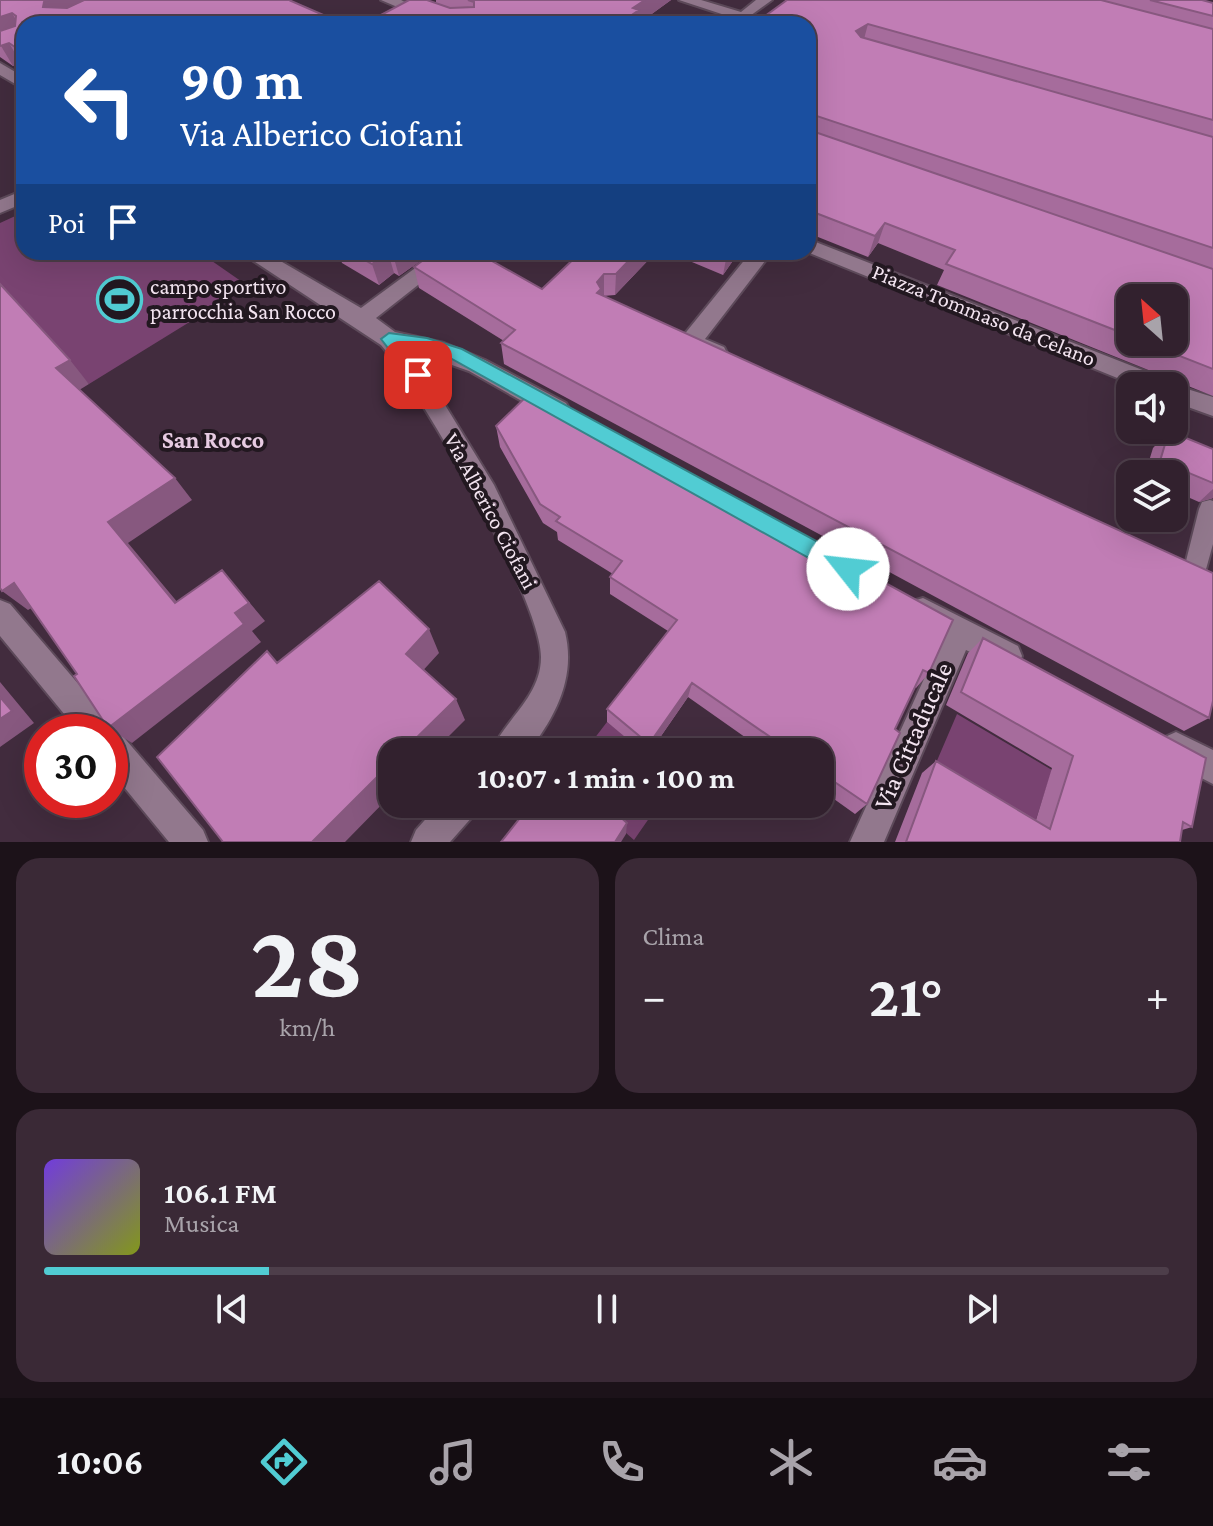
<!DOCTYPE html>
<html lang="it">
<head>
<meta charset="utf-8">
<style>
	:root { --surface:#32212e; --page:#3a2936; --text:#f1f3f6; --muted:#a8a3aa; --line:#4d3e4a; --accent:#51ccd3 }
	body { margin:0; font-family:"Crimson Pro",serif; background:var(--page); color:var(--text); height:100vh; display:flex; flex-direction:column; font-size:30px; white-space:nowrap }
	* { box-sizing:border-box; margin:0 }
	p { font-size:26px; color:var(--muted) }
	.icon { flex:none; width:44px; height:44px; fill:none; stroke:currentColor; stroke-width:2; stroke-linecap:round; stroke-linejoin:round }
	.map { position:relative; height:842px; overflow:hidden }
	.panel { display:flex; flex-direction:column; gap:16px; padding:16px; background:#1c1219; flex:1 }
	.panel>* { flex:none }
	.hud { position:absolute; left:16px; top:16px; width:800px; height:244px; border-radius:24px; box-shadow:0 8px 32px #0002,0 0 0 2px var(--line); background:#1a4fa0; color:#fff; overflow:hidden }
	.needle { width:52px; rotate:333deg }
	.tools { position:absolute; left:1116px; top:284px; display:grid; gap:16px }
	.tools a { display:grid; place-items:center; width:72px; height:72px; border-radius:16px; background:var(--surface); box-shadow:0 8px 32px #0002,0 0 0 2px var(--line); font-size:40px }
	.speed { position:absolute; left:24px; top:714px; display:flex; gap:16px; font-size:40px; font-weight:700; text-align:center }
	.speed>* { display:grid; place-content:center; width:104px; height:104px; border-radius:50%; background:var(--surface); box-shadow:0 8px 32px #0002,0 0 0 2px var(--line); line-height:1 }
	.speed .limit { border:12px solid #d22; background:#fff; color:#111 }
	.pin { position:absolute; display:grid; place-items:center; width:68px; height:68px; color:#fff; margin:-34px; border-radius:16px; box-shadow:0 4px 12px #0006 }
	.me { position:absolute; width:88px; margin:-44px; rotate:299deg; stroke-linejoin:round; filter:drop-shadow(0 0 6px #0008) }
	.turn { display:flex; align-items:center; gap:28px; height:168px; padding:0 32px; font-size:36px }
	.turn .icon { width:104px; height:104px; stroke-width:2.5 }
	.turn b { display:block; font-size:56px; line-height:68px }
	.then { display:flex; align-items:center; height:76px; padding:0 32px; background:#0003; gap:16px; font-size:30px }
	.big { font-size:60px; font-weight:700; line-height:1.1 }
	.panel .widget { flex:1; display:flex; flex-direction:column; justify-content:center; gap:12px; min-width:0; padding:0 28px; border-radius:24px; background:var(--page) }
	.panel .dial { align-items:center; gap:0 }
	.dial b { font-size:104px; line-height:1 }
	.song { display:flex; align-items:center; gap:24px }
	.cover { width:96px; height:96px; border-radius:12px; background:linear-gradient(135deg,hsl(260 70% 55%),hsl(70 70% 35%)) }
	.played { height:8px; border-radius:4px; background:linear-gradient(90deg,var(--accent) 20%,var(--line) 20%) }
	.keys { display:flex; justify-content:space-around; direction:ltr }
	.heat { display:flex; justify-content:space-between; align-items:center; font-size:44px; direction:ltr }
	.panel .tiles { flex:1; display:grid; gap:16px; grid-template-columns:1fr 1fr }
	.widget:last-child { grid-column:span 2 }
	.trip { position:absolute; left:378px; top:738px; width:456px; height:80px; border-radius:24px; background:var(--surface); box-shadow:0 8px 32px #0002,0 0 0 2px var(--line); font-weight:700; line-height:80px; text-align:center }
	.tabs { display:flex; height:128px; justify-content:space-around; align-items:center; background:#140d12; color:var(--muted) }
	.tabs .icon { width:56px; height:56px }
	.tabs .current { color:var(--accent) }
	.tabs b { font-size:36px; color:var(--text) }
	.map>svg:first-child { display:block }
	.green { fill:#794371 }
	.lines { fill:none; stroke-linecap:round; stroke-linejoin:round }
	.service-casing { stroke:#5d4a5a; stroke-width:4 }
	.minor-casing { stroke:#5d4a5a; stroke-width:4 }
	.service { fill:#92788d; fill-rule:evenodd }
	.minor { fill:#92788d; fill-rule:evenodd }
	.wall { fill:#a66c9c; fill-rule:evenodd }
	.shaded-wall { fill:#87587f }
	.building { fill:#c17db5; stroke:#87587f; stroke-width:2 }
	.route { fill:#51ccd3; stroke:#358589; stroke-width:2 }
	.labels { text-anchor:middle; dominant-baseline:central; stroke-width:8; stroke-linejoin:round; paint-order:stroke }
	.poi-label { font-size:22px; fill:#f3e4f0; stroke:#221820; text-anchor:start }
	.street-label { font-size:22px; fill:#f3e4f0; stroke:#221820 }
	.neighbourhood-label { font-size:24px; font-weight:bold; fill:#e7cbe2; stroke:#221820 }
	.near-street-label { font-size:26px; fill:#f3e4f0; stroke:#221820 }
</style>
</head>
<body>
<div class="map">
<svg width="1213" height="842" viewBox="0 0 1213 842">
	<rect width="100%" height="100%" fill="#422c3e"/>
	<path class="green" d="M 24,212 L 24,252 L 199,252 L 248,286 L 89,384 L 0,286 L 0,223 Z
		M 957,714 L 1052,770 L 1030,838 L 930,777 Z
		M 607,722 L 644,752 L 584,752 Z
		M 593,804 L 659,804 L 634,840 Z"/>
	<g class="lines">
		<defs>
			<path id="service" d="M 1210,500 L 1213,501 L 1213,544 L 1203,580 L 1195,583 L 1187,580 L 1183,573 L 1199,509 L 1202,502 Z"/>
			<path id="minor" d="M 381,0 L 401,0 L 416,8 L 409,12 Z
				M 679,0 L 701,0 L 741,12 L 756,0 L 772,0 L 743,21 Z
				M 0,63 L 24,77 L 24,89 L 0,75 Z
				M 24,190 L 24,203 L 0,213 L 0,200 Z
				M 808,239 L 1168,380 L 1171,384 L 1213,397 L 1213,416 L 1174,402 L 1174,386 L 1137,386 L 807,252 Z
				M 240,252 L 265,252 L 361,308 L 437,252 L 460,252 L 376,318 L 395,332 L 444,343 L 485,360 L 566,403 L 570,410 L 566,417 L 550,417 L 469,371 L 412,351 L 494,485 L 565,632 C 576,677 556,716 528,752 L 491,752 C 505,719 541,697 541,657 C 541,599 421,393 381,345 Z
				M 751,252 L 772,252 L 705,339 L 724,347 L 727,353 L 724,359 C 711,363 687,354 680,342 L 683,336 Z
				M 923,598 L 1018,646 L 1022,656 L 1018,666 L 1007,670 L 966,650 L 884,842 L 850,842 L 943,637 L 913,621 L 909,611 L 913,601 Z
				M 0,600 L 10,604 L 110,721 L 114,731 L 121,734 L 203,830 L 208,842 L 169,842 L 110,770 L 110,732 L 79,732 L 0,636 Z
				M 1176,732 L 1213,750 L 1213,784 L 1165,759 L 1160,748 L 1165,737 Z
				M 439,804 L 478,804 L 473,816 L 450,842 L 411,842 L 416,830 Z"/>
		</defs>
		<use href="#service" class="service-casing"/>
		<use href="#minor" class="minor-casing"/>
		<use href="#service" class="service"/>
		<use href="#minor" class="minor"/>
	</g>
	<path class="wall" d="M 0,0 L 24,24 L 24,65 L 21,63 L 13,66 L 0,57 Z
		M 436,0 L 671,0 L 642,21 L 364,24 L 436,3 Z
		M 787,0 L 1202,0 L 1213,3 L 1213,396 L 937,285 L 944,270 L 878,243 L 868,257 L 808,233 L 808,24 ZM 1130,298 L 1174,342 L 1130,342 Z
		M 338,252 L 433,252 L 399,276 L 394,273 L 379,285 L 342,263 Z
		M 564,252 L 656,252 L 615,295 L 603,296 L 1209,718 L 1184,731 L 504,364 L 501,343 L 504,341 L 419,288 L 414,267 L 542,289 L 576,257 Z
		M 668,252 L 739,252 L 723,275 Z
		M 496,426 L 929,673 L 916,688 L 915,687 L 895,729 L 867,804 L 855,814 L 820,789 L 820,752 L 766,752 L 688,697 L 650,752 L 643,752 L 607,722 L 607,709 L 668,631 L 610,594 L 610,577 L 613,574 L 558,540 L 557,532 L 543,523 L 500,447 Z
		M 1169,431 L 1213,449 L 1213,498 L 1199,502 L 1174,491 L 1174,474 L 1145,474 L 1153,448 Z
		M 983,638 L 1192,827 L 1182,830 L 1180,842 L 895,842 L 922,773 L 936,761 L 1036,820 L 1052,768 L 946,705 L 968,653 Z"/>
	<path class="shaded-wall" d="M 49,0 L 106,0 L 54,24 L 43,7 L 44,2 Z
		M 645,0 L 671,0 L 638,24 L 629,17 L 633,8 Z
		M 12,13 L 23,32 L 0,40 L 0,17 Z
		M 868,24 L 863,43 L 856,31 Z
		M 9,43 L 21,63 L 13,66 L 1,46 Z
		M 885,223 L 878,243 L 868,257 L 875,236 Z
		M 388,252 L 394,273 L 379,285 L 372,264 Z
		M 398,252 L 433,252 L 399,276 L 393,255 Z
		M 637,252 L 656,252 L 615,295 L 616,274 Z
		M 728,252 L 739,252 L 723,275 L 727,254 Z
		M 604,274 L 604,295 L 601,298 L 598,313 L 597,282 Z
		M 70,360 L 89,384 L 76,392 L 56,368 Z
		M 175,478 L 192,500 L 128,543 L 194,622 L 175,603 L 108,522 Z
		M 1213,489 L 1213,498 L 1199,502 Z
		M 222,570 L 265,621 L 252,631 L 261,642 L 132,743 L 108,728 L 235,613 Z
		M 14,583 L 40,603 L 28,610 L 2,591 Z
		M 429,629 L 439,653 L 418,676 L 406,654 Z
		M 0,682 L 34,723 L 0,747 Z
		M 692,683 L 688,697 L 650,752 L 648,752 L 649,744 Z
		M 456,699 L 465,720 L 433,752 L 402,752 Z
		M 392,762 L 392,794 L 345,842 L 312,842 Z
		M 627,823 L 626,834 L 621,842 L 615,842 Z"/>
	<path class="building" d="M 0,0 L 49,0 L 44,2 L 43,7 L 67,8 L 84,0 L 289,0 L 344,24 L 24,24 L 24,53 L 9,43 L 0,46 L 0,31 L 15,26 L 16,16 L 12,13 L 0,17 Z
		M 409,0 L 427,0 L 450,8 L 474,7 L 474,2 L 468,0 L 645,0 L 633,8 L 639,10 L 629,17 L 652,24 L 364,24 Z
		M 787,0 L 1101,0 L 1213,29 L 1213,120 L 868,24 L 856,31 L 861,37 L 1213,137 L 1213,248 L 814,115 L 810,118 L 812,131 L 1213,269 L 1213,369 L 1144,342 L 1174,342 L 1174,298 L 1130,298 L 1130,336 L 946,264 L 955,250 L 885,223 L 875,236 L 808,210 L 808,24 L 754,24 Z
		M 1150,0 L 1202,0 L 1213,3 L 1213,16 Z
		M 351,252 L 398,252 L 393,255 L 388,252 L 372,264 Z
		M 434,252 L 476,252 L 542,289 L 581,252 L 637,252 L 616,274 L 604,274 L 597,282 L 601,289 L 597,293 L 1213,573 L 1213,701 L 1209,718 L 501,343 L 515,330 L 414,267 Z
		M 0,284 L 70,360 L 56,368 L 175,478 L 108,522 L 175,603 L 222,570 L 249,603 L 235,613 L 244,624 L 108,728 L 74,676 L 77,674 L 14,583 L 2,591 L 0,588 Z
		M 533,390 L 953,620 L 929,673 L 923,670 L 895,729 L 900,733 L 867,804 L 820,772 L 820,752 L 792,752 L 692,683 L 649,744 L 607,709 L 677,620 L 610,577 L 622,561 L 556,521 L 560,517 L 540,504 L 496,426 Z
		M 1169,431 L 1213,449 L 1213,483 L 1160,461 Z
		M 379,581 L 429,629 L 406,654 L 456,699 L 402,752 L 392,752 L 392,762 L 312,842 L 223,842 L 157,757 L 267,651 L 277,663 Z
		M 983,638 L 1206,758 L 1192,827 L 1183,822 L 1180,842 L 906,842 L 936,761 L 1050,829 L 1073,756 L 961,692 Z
		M 0,697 L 12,711 L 0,719 Z
		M 531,804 L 606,804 L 627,823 L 615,842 L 501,842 Z"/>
	<path class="route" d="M 389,333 L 427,338 L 462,349 L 855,562 L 858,569 L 855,576 L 841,576 L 450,358 L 405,347 L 426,375 L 424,379 L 412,379 L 381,339 Z"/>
	<defs>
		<symbol id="stadium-ring" viewBox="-11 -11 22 22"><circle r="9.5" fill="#221820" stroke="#51ccd3" stroke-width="1.5"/><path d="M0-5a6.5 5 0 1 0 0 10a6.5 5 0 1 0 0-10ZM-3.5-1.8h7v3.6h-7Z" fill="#51ccd3"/></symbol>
	</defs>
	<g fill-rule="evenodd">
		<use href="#stadium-ring" x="94" y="274" width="51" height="51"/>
	</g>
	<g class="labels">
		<g class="poi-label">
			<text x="150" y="286">campo sportivo<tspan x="150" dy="25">parrocchia San Rocco</tspan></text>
		</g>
		<g class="street-label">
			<text transform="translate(984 315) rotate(22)">Piazza Tommaso da Celano</text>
			<text transform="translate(491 511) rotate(62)">Via Alberico Ciofani</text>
		</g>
		<g class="neighbourhood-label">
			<text x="213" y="439">San Rocco</text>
		</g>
		<g class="near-street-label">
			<text transform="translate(913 736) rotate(-66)">Via Cittaducale</text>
		</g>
	</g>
</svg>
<div class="tools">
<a><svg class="needle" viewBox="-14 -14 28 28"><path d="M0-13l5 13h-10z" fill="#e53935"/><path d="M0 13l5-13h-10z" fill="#a8a3aa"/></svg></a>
<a><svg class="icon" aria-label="sound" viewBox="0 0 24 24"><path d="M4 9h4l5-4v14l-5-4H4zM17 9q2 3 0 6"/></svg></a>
<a><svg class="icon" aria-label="layers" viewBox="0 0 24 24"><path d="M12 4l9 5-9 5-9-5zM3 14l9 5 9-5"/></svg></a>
</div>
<div class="speed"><div class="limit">30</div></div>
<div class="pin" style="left:418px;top:375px;background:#d93025"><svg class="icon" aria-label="arrive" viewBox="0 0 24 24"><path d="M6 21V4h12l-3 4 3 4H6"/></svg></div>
<svg class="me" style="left:848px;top:569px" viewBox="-20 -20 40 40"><circle r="19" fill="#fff"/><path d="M0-13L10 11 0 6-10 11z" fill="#51ccd3"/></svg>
<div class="trip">10:07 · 1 min · 100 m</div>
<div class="hud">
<div class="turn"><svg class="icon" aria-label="left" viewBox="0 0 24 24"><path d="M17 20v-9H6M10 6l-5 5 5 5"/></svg><div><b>90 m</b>Via Alberico Ciofani</div></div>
<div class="then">Poi<svg class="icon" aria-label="arrive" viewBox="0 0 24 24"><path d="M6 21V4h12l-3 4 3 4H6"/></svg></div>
</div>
</div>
<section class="panel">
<div class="tiles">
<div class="widget dial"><b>28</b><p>km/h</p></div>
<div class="widget"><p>Clima</p>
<div class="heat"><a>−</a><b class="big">21°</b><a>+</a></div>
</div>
<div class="widget">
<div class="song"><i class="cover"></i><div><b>106.1 FM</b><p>Musica</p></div></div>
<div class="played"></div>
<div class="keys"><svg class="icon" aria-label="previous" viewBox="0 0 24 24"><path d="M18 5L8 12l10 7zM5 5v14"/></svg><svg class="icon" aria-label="pause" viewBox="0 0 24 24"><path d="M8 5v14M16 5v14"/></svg><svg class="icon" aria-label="next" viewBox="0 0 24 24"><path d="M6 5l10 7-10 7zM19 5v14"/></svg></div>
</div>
</div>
</section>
<nav class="tabs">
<b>10:06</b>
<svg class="icon current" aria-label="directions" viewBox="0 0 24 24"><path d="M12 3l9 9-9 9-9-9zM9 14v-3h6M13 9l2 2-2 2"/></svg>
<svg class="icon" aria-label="music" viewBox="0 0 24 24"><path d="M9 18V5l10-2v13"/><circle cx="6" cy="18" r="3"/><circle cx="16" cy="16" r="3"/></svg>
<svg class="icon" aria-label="phone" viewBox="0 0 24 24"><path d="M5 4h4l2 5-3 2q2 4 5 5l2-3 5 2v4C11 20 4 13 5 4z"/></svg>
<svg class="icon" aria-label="climate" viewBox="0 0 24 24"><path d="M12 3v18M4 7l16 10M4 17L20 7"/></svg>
<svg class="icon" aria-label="car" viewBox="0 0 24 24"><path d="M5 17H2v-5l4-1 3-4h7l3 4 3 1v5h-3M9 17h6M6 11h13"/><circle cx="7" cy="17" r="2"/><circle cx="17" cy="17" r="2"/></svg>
<svg class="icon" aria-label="filters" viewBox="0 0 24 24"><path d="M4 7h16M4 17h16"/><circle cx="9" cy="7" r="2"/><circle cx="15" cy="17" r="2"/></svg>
</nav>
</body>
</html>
